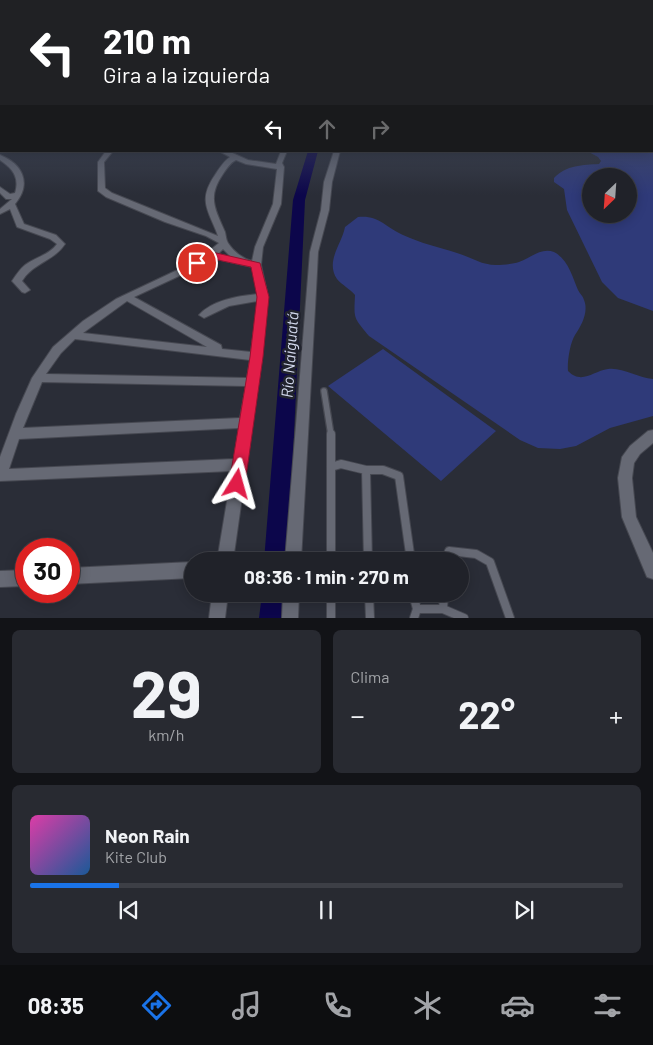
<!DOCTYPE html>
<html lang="es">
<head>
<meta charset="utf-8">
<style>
	:root { --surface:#202229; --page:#282a31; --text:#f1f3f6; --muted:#a2a4a8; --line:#3d3f46; --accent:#1a73e8 }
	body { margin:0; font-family:Barlow,sans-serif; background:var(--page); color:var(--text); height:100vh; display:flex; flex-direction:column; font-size:19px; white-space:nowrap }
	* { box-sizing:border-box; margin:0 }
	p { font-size:16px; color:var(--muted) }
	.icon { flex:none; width:28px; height:28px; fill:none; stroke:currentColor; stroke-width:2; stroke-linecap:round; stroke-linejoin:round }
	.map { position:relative; height:618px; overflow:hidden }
	.sheet { display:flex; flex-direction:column; gap:12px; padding:12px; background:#121317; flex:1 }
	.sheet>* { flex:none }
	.top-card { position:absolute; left:0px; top:0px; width:654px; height:152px; box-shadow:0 2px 12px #0003,0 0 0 1px var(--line); background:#202124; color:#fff; overflow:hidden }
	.needle { width:32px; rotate:205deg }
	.controls { position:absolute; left:582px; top:168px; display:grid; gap:10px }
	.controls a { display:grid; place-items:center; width:55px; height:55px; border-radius:50%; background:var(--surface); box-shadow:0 2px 12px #0003,0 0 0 1px var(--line); font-size:25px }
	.speed { position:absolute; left:15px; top:538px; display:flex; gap:10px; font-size:25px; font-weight:700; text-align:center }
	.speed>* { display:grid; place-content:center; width:65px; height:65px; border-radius:50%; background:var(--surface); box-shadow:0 2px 12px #0003,0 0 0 1px var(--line); line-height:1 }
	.speed .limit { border:8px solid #d22; background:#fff; color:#111 }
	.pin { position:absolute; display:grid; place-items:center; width:42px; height:42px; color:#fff; margin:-21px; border:2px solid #fff; border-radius:50%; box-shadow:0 1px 5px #0007 }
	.me { position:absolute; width:55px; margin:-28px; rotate:8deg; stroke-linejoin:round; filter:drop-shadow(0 0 4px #0008) }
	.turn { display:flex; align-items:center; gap:18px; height:105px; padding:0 20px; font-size:22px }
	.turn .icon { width:65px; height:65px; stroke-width:2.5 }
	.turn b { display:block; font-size:35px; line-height:42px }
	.lanes { display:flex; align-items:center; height:48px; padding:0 20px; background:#0003; justify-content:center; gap:25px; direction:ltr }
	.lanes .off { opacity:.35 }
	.big { font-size:38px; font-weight:700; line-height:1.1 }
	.sheet .card { flex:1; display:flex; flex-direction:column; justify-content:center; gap:8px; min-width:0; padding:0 18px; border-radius:8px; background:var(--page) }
	.sheet .dial { align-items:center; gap:0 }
	.dial b { font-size:65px; line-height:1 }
	.song { display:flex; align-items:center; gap:15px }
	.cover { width:60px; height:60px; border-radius:8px; background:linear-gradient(135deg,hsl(320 70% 55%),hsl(210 70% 35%)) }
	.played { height:5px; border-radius:2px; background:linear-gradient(90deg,var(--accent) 15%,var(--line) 15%) }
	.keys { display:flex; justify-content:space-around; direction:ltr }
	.heat { display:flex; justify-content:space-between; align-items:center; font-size:28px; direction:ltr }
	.sheet .tiles { flex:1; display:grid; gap:12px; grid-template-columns:1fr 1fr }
	.card:last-child { grid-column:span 2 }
	.trip { position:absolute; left:184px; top:552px; width:285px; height:50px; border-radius:25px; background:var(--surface); box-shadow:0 2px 12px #0003,0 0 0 1px var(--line); font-weight:700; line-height:50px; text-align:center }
	.tabs { display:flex; height:80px; justify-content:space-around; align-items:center; background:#0d0e10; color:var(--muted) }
	.tabs .icon { width:35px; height:35px }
	.tabs .current { color:var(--accent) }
	.tabs b { font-size:22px; color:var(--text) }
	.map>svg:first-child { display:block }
	.green { fill:#2f3a79; fill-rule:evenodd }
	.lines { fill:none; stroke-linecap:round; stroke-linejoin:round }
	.river { fill:#0c064b; fill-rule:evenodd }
	.service-far1-casing { stroke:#464851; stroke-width:8 }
	.service-casing { stroke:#464851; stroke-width:10 }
	.minor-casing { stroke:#464851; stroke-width:2 }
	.service-far1 { stroke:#666974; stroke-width:5.5 }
	.service { stroke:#666974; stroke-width:8 }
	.minor { fill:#666974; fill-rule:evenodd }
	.route { fill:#e11d48; stroke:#92132f }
	.labels { text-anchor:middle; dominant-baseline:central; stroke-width:5; stroke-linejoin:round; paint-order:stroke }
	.water-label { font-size:16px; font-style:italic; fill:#d3d9ee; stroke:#21232d }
</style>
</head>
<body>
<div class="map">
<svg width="653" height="618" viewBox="0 0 653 618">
	<rect width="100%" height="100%" fill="#2a2d37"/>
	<path class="green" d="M 653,117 L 653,311 L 618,298 L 602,282 L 567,210 L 564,189 L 554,182 L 554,178 C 566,165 583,165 599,164 L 601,161 L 598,157 L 587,151 L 652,151 ZM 629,176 L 629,214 L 591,214 L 591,176 Z
		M 358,217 C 379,215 385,227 403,235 C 420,243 438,247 457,253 C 471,257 481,265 496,265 C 503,265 513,264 519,262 C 531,258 541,247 554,252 C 568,259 573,278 578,290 C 580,294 583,296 584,300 C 589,312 581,326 575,335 C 570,343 567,362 568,371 C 582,385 593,371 608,369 C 622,367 638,378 653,379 L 653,416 L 610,428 L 576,446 L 560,449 L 538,448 L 520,440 L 369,336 C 353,317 354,319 355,295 C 350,289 342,285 337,279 C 325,261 342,244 345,227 Z
		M 383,349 L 496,431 L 441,481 L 328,386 Z"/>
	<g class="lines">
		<path class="river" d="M 308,151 L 318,151 L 305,200 L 288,561 L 264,561 L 293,200 Z
			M 262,594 L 286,594 L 285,618 L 259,618 Z"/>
		<defs>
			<path id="service-far1" d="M 324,391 L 331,435"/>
			<path id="service" d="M 331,434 L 331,561
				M 331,467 L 341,464 L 366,470
				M 368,561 L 366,470 L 383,470 L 399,476 L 411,561
				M 445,561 L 449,551 L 476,554 L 490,562 L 510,618
				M 331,594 L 331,618
				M 369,594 L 370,618
				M 413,594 L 417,609
				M 443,609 L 444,594
				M 414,618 L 417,609 L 443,609 L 464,618"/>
			<path id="minor" d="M 0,138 L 1,138 L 1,142 L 0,142 Z
				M 106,151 L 113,151 L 104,162 L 105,188 L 112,193 L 218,236 C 209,211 197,201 215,175 C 219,169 223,162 230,157 L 219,151 L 228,151 L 248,160 L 276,164 L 281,151 L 287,151 L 282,163 L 284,167 L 281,204 L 263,247 L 261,265 L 268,297 L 262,357 L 233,561 L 217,561 L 232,471 L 0,481 L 0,457 L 16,414 L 32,378 L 53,347 L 83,321 L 116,299 L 188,265 L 200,258 L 219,243 L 206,236 L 165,222 L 106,197 L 98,191 L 98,162 ZM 236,160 L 246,164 L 277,169 L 273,204 L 255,247 L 252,261 C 243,259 233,251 228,243 C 226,240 226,236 225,232 C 215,209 207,197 223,174 C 227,168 230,163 236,160 ZM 223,249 L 231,257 L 218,254 ZM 212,258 L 252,267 L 258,294 C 238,296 212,300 199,315 L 204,318 L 229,306 L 258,301 L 251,352 L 222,349 L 221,345 L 134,297 L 194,269 ZM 127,301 L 207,347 L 83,333 ZM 75,339 L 250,360 L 247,378 L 46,374 L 61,353 ZM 42,382 L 246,386 L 240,418 L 23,428 ZM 239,428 L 234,459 L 9,469 L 19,439 Z
				M 334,151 L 340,151 L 332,182 L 329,210 L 318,252 L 317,272 L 301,561 L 285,561 L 310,252 L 321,210 L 324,182 Z
				M 0,155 C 23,164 32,184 15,204 L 24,224 L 56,235 L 65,244 C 54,261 33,263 22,281 L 30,290 L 25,293 L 22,292 L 12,281 C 16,275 20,269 25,265 C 36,257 49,255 57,244 L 50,239 L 17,227 L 10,209 L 0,214 L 0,209 L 12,199 L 6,199 L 0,193 L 0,187 L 10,194 L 15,193 C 20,177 12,168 0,160 Z
				M 653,430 L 653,443 L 640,454 L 634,463 L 632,478 L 636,517 L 653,553 L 653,579 L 647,577 L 622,517 L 618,478 L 622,457 L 630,446 L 648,431 Z
				M 192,562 L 192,578 L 69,584 L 69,568 Z
				M 26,570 L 26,586 L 0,587 L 0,571 Z
				M 212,594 L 228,594 L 225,618 L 209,618 Z
				M 283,594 L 299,594 L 298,618 L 282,618 Z"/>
		</defs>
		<use href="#service-far1" class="service-far1-casing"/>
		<use href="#service" class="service-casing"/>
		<use href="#minor" class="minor-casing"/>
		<use href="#service-far1" class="service-far1"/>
		<use href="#service" class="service"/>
		<use href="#minor" class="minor"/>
	</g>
	<linearGradient id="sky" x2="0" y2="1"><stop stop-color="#17191e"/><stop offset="0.55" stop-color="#444c5e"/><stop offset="1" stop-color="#444c5e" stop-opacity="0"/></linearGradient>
	<rect width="653" height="195" fill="url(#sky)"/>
	<path class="route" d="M 212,252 L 260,263 L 269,297 L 263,357 L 245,484 L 242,489 L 237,491 L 231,489 L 229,484 L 250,357 L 257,297 L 251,267 L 213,259 L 197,266 L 192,263 Z"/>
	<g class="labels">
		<g class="water-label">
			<text transform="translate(289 355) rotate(-86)">Río Naiguatá</text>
		</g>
	</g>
</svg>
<div class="controls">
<a><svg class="needle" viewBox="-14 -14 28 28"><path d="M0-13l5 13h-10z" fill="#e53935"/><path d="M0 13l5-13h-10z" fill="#a2a4a8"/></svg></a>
</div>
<div class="speed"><div class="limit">30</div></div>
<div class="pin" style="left:197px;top:263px;background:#d93025"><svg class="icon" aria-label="arrive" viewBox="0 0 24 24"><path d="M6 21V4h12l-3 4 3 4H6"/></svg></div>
<svg class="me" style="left:237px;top:484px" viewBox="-20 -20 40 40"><path d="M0-17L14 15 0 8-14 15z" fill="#e11d48" stroke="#fff" stroke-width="4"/></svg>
<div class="trip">08:36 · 1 min · 270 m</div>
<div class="top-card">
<div class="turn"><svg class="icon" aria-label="left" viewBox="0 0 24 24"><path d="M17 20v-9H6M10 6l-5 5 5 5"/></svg><div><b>210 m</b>Gira a la izquierda</div></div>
<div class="lanes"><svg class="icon" aria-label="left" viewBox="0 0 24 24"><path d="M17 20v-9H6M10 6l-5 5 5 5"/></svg><svg class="icon off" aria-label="ahead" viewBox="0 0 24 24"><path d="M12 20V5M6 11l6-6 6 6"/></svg><svg class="icon off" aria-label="right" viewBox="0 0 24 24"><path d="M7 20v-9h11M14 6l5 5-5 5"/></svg></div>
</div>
</div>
<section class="sheet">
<div class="tiles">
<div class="card dial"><b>29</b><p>km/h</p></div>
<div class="card"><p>Clima</p>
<div class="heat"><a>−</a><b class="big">22°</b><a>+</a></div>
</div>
<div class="card">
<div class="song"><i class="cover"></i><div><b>Neon Rain</b><p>Kite Club</p></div></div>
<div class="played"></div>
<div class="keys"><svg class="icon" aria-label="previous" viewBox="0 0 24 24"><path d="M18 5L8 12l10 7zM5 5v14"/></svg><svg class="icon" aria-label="pause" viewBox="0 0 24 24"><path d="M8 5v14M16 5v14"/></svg><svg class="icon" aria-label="next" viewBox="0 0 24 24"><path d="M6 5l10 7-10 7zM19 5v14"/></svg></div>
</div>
</div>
</section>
<nav class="tabs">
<b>08:35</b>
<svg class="icon current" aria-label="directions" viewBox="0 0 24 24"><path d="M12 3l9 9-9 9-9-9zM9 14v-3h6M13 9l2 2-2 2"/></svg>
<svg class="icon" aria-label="music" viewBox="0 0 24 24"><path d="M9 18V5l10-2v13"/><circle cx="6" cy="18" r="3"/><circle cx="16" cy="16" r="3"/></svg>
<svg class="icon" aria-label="phone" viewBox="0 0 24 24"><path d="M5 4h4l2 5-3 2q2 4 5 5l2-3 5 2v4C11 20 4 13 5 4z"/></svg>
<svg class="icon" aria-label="climate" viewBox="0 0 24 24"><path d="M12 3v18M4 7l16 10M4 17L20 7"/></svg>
<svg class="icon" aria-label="car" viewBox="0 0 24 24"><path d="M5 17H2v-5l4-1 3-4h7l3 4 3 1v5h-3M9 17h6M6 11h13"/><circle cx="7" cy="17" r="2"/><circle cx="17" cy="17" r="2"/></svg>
<svg class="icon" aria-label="filters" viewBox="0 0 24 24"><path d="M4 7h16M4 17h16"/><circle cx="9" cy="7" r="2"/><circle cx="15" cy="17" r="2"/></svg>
</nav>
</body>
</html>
